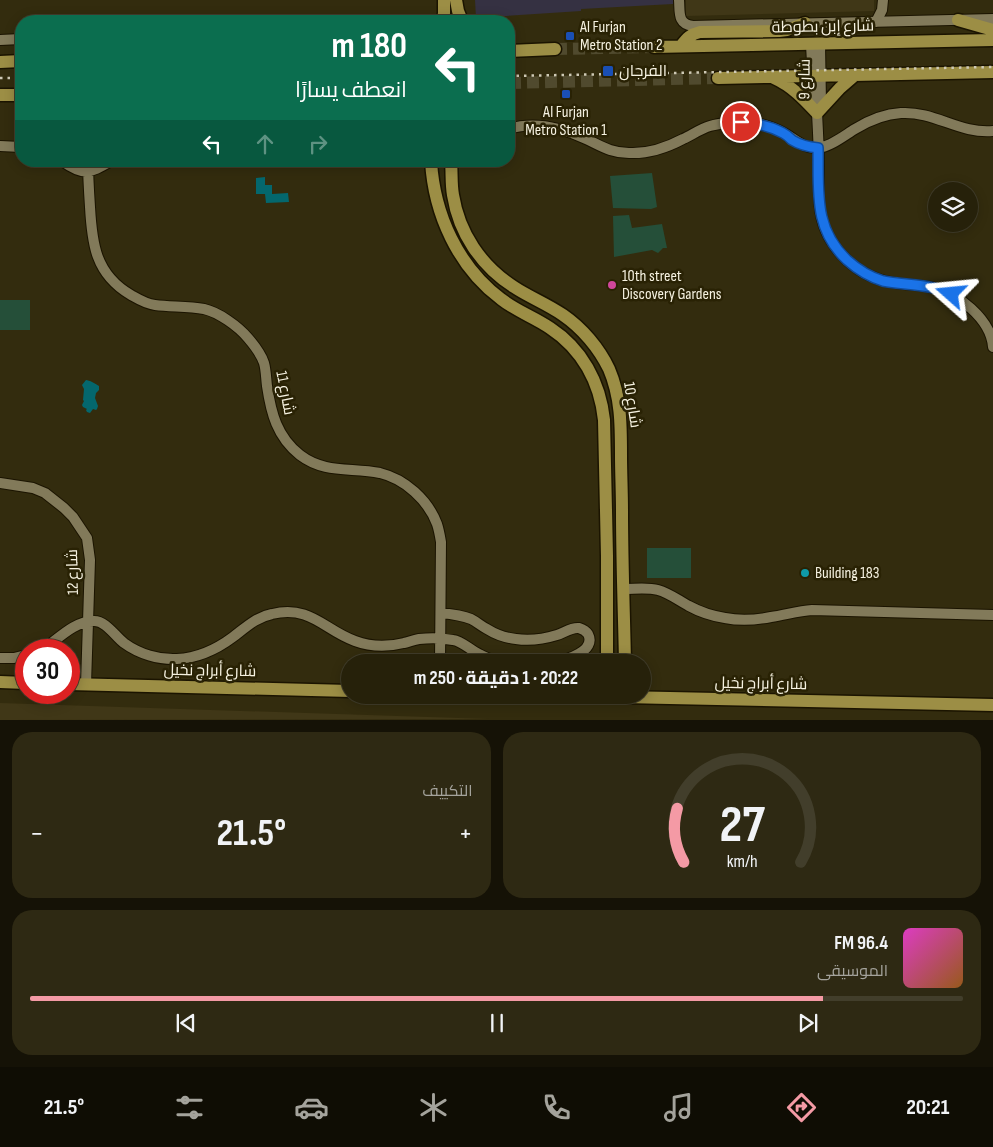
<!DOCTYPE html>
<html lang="ar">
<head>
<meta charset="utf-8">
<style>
	:root { --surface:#26210a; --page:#2e2913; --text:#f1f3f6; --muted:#a4a39c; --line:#423e2b; --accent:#f49aa5 }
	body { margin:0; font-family:"Sofia Sans Condensed",Cairo,sans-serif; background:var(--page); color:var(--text); direction:rtl; height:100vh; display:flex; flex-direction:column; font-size:19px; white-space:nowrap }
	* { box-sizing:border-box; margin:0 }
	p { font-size:16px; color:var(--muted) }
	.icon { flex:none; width:28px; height:28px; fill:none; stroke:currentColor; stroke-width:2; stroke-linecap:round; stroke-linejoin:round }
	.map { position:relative; height:720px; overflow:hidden; direction:ltr }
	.panel { display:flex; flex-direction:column; gap:12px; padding:12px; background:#151206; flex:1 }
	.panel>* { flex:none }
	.guide { position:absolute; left:15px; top:15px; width:500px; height:152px; border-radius:20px; box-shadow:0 2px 12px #0003,0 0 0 1px var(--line); direction:rtl; background:#0b6e4f; color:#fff; overflow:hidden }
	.buttons { position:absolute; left:928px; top:182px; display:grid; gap:10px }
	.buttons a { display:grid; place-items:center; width:50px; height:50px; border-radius:50%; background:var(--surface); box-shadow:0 2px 12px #0003,0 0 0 1px var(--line); font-size:25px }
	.speed { position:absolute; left:15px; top:639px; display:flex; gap:10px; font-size:25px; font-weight:700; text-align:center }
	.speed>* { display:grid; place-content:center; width:65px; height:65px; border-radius:50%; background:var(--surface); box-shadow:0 2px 12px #0003,0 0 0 1px var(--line); line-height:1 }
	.speed .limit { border:8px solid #d22; background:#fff; color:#111 }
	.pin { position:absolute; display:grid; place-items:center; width:42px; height:42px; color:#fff; margin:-21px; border:2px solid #fff; border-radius:50%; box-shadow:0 1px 5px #0007 }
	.me { position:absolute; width:55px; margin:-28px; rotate:288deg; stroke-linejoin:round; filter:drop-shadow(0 0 4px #0008) }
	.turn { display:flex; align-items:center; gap:18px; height:105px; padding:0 25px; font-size:22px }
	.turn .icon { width:65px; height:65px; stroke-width:2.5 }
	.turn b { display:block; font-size:35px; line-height:42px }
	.lanes { display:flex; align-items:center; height:48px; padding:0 25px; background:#0003; justify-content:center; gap:25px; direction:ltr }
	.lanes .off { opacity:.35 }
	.big { font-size:38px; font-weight:700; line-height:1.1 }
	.panel .widget { flex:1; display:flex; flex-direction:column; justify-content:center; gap:8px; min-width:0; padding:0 18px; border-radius:20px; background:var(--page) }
	.panel .dial { align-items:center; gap:0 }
	.dial svg { height:130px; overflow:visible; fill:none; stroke:var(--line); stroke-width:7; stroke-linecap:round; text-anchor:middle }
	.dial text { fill:var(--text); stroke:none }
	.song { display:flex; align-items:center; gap:15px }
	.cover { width:60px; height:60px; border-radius:8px; background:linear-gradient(135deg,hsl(310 70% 55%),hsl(30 70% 35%)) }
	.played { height:5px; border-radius:2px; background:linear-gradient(90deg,var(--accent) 85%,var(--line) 85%) }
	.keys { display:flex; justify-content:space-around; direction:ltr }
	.heat { display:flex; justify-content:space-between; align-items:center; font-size:28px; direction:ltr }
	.panel .tiles { flex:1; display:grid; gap:12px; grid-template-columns:1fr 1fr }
	.widget:last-child { grid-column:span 2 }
	.trip { position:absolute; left:341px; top:654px; width:310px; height:50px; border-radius:25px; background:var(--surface); box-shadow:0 2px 12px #0003,0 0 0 1px var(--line); font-weight:700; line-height:50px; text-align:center; direction:rtl }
	.dock { display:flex; height:80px; justify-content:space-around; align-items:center; background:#0f0d04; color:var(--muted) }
	.dock .icon { width:35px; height:35px }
	.dock .selected { color:var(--accent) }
	.dock b { font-size:22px; color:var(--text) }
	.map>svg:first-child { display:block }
	.education { fill:#353142 }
	.green { fill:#254f39 }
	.sand { fill:#403717 }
	.water { fill:#04676d }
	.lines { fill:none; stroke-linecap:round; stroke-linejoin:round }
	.secondary-tunnel { stroke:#504a2e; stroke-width:12; stroke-dasharray:12 6; stroke-linecap:butt }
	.street-casing { stroke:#1b1400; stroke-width:12 }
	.secondary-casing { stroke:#1b1400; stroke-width:15 }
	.street { stroke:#827a5a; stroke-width:10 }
	.secondary { stroke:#9c8e45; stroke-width:12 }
	.rail { stroke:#cfcab6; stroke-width:2.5; stroke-dasharray:2.5 5; stroke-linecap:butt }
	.route-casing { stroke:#114b97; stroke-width:12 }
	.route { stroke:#1a73e8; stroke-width:9 }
	.transit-dot { fill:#1a4fb4; stroke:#292204; stroke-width:2 }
	.hotel-dot { fill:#d1479c; stroke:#292204; stroke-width:2 }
	.culture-dot { fill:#0f9aa8; stroke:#292204; stroke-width:2 }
	.labels { text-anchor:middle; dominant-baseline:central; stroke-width:5; stroke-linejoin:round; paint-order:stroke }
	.poi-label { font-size:16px; fill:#f6f2e1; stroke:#292204; text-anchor:start }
	.street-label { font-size:16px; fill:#f6f2e1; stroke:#292204 }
</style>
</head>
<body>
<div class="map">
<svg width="993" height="720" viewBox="0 0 993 720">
	<rect width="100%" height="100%" fill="#332c0e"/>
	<path class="education" d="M 475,0 L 673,0 L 673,4 L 581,9 L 581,11 L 476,18 Z"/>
	<path class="green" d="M 652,173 L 657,207 L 651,209 L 613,208 L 610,176 Z
		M 629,215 L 632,228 L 662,224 L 667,248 L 663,248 L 658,253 L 652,250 L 614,257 L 613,216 Z
		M 0,300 L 30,300 L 30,330 L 0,330 Z
		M 647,548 L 691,548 L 691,578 L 647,578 Z"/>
	<path class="sand" d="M 686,0 L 874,0 L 874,11 L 686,16 Z
		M 0,703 L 489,719 L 0,720 Z"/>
	<path class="water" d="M 265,177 L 265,185 L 272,185 L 272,194 L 288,193 L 289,202 L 266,203 L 265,194 L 256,194 L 256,178 Z
		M 86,380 C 89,380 96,384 99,386 L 99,390 L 96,393 L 95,398 L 98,406 L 97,409 L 96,410 L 93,409 L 90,413 L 87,412 L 86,410 L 87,409 L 83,407 L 82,405 L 84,401 L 83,400 L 84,389 L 82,385 Z"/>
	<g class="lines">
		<path class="secondary-tunnel" d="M 555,49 L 654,47
			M 509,83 L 718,78"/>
		<defs>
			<path id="street" d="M 679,0 C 680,12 677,24 693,26 L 993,19
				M 876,22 L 882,10 L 883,0
				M 0,40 L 21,39
				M 811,44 L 814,103 L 817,113 C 818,131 819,149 819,167 C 819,188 817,211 826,231 C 836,253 855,271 878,279 C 895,285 913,284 931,287 C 957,292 991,319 993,347
				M 818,110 L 821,103 L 820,44
				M 509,129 C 535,121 562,128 586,139 C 601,146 611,153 629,153 C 648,154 666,148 683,139 C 692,135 700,129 710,126 C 717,124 725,123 733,122 C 750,121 768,124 784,133 C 795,139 804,149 818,148 C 830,147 845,135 855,129 C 868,121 884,114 901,113 C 935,111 959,134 993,131
				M 0,146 L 21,147
				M 62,161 C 83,176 89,174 111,161
				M 88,161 C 88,176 89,192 90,207 C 92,243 95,274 131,295 C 138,299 146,304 155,305 C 171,307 188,306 204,309 C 218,312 238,326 248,338 C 254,345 261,354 264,363 C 266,370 266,378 267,386 C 271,413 277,437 300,455 C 325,474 351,467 380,473 C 405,479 428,500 437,524 C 439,530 440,536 441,542 L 440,662
				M 0,483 L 33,488 L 45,493 L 64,508 L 73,517 L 87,538 L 90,560 L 86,684
				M 623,589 C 635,589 647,587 658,590 C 669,593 678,600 689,606 C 700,612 712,616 725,618 C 740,621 756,620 771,617 C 785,615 798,611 812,610 L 993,615
				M 441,613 C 451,614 461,615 471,619 C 477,622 481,626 487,629 C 495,634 506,638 516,639 C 530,641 544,639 557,635 C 564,633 571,627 579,628 C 582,629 586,631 588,634 C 597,651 566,660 555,662
				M 40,650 L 45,648 C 59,638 75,621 94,621 C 106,621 115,636 124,643 C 139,654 159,660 177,659 C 198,658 217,649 233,637 C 245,628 256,617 272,614 C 311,605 324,630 355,641 C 371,647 388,647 404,643 C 409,642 413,640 419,639 C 429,638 442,638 453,640 C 462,641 470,650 479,654 C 485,658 493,660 500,662
				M 0,658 L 14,658 L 26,655"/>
			<path id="secondary" d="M 456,0 L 458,11 L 462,21
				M 958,20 L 993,30
				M 443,21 L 444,13 L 444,0
				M 681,46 C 687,38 691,34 700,32 L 779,31 L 787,30 L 805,23
				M 654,47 L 993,40
				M 509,51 L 555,49
				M 0,62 L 21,61
				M 718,78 L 993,72
				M 774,78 C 792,86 804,99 817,113 L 840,88 L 855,75
				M 0,95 L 21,95
				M 431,161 C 434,214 458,267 501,299 C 516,311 534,317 550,328 C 582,349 600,382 604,420 L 607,556 L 607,662
				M 451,161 C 452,173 451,184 453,195 C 459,233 481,266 514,287 C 529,297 547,304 563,315 C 582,328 599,348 609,369 C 621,397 621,425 621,455 C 621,473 622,492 622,511 C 622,562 624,612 625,662
				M 0,682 L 26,683
				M 69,684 L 350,691
				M 528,695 L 993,705"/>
		</defs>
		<use href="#street" class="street-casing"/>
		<use href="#secondary" class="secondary-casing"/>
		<use href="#street" class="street"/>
		<use href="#secondary" class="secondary"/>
		<path class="rail" d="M 509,76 L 993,67
			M 0,78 L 21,78"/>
	</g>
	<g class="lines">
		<defs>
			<path id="route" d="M 741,122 C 756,123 770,126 783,133 C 787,135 789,137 792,140 C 800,145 809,147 818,148 C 819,191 813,228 847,260 C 857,269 870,277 883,281 C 898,284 914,284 929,287 C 937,288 944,291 951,294"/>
		</defs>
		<use href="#route" class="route-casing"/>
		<use href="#route" class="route"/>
	</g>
	<g class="transit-dot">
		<rect x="565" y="31" width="10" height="10" rx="2.5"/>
		<rect x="602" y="65" width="12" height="12" rx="2.5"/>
		<rect x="561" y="89" width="10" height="10" rx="2.5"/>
	</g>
	<circle class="hotel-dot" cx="612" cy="285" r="5"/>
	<circle class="culture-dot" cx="805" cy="573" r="5"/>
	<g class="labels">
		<g class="poi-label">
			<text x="580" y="27">Al Furjan<tspan x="580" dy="18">Metro Station 2</tspan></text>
			<text x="619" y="71">الفرجان</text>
			<text x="566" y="112" text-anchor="middle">Al Furjan<tspan x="566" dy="18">Metro Station 1</tspan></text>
			<text x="622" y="276">10th street<tspan x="622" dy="18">Discovery Gardens</tspan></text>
			<text x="815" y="573">Building 183</text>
		</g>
		<g class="street-label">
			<text transform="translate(823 27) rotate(-1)">شارع إبن بطوطة</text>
			<text transform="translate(805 79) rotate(-89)">شارع 9</text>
			<text transform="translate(285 393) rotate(79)">شارع 11</text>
			<text transform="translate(632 405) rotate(81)">شارع 10</text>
			<text transform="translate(73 572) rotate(-91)">شارع 12</text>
			<text transform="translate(210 671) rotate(1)">شارع أبراج نخيل</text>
			<text transform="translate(761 684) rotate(1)">شارع أبراج نخيل</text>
		</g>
	</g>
</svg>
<div class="buttons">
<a><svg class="icon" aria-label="layers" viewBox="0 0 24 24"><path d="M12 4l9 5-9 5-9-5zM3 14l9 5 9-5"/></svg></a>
</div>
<div class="speed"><div class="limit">30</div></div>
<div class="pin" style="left:741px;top:122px;background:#d93025"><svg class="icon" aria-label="arrive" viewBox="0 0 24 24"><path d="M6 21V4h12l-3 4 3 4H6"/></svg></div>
<svg class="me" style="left:951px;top:294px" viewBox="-20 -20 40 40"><path d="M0-17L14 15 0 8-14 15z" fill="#1a73e8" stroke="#fff" stroke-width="4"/></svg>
<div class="trip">20:22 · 1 دقيقة · 250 m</div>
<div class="guide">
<div class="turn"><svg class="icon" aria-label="left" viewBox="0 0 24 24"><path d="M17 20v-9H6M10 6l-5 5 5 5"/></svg><div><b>180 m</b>انعطف يسارًا</div></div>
<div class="lanes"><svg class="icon" aria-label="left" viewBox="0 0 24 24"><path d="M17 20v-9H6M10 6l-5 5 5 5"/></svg><svg class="icon off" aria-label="ahead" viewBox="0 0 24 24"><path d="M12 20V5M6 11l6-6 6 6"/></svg><svg class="icon off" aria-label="right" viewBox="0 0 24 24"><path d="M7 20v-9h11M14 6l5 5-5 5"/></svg></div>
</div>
</div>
<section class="panel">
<div class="tiles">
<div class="widget dial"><svg viewBox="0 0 100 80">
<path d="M14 69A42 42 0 1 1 86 69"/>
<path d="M14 69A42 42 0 0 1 10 36" stroke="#f49aa5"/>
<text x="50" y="56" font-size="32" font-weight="700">27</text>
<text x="50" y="72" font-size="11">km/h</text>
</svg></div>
<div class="widget"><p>التكييف</p>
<div class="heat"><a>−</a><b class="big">21.5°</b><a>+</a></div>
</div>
<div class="widget">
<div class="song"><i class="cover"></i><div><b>96.4 FM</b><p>الموسيقى</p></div></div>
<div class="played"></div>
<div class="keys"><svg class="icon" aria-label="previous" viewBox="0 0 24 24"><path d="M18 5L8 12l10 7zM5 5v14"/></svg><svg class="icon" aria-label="pause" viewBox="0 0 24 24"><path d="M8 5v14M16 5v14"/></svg><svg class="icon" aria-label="next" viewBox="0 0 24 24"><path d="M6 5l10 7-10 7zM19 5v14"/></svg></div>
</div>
</div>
</section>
<nav class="dock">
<b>20:21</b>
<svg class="icon selected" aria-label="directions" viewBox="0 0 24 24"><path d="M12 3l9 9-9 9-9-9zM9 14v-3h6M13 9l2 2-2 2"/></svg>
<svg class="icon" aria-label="music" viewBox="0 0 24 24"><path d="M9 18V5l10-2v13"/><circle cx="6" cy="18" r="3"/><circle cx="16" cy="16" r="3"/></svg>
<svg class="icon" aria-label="phone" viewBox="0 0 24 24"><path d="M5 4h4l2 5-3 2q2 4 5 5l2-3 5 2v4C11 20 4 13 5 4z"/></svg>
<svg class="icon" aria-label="climate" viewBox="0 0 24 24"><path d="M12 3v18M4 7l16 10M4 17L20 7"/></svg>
<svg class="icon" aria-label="car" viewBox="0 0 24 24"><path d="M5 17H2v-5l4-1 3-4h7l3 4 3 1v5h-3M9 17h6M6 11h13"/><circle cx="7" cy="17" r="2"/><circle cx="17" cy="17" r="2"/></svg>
<svg class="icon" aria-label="filters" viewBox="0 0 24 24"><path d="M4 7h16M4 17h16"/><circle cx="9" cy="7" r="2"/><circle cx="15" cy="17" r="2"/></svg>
<b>21.5°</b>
</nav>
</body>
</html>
